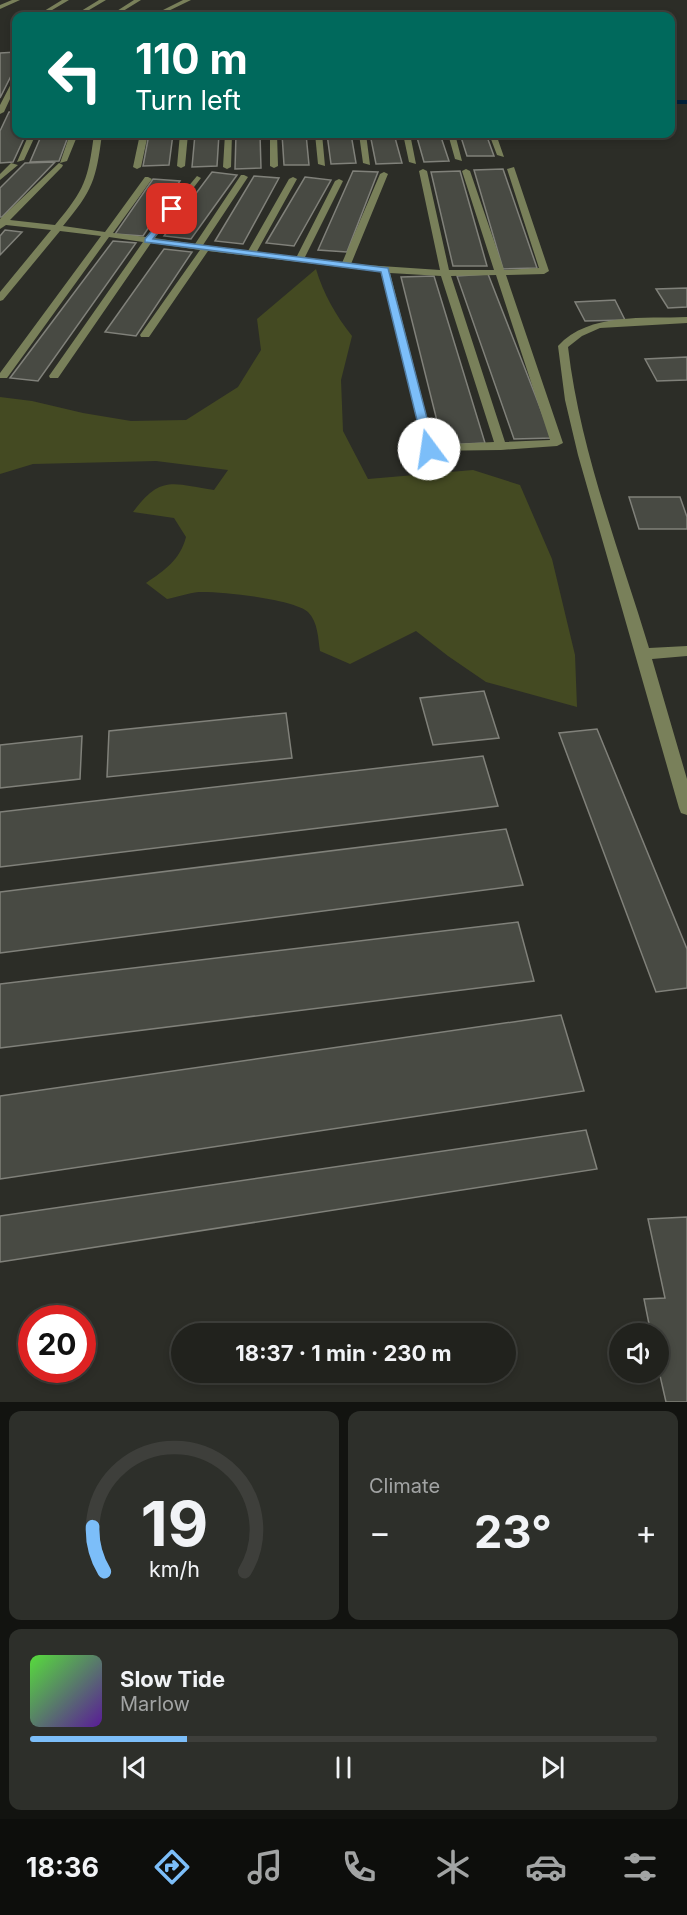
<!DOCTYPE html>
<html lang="en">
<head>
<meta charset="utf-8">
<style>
	:root { --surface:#21221d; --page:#2d2f2a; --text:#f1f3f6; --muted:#a2a4a4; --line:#3e3f3b; --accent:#7cbef9 }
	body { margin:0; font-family:Inter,sans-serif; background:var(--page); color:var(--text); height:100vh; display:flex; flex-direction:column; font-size:22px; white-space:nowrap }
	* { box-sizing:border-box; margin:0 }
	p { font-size:20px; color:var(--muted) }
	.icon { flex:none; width:33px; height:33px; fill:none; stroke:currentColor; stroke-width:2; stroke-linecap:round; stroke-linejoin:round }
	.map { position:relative; height:1402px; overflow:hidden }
	.details { display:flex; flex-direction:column; gap:9px; padding:9px; background:#121310; flex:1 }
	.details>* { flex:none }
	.banner { position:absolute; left:12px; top:12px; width:663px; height:126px; border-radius:12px; box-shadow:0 3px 9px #0003,0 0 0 2px var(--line); background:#00695c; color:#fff; overflow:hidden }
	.tools { position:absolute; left:609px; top:1323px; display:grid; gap:12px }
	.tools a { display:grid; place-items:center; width:60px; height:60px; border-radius:50%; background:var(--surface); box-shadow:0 3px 9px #0003,0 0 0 2px var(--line); font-size:30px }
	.speed { position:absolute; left:18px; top:1305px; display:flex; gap:12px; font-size:30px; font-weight:700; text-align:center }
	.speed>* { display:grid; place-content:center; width:78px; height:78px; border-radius:50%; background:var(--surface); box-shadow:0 3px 9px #0003,0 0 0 2px var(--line); line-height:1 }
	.speed .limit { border:9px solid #d22; background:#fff; color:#111 }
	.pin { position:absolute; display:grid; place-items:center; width:51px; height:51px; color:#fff; margin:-26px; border-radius:12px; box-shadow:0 3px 9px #0006 }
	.me { position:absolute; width:66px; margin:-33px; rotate:346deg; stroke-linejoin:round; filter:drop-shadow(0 0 4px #0008) }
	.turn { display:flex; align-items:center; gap:21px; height:126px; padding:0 24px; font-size:27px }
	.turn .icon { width:78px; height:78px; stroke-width:2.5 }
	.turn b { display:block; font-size:42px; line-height:51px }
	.big { font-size:45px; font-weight:700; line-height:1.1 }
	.details .widget { flex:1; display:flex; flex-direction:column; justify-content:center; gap:9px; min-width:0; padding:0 21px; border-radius:12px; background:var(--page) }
	.details .dial { align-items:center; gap:0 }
	.dial svg { height:156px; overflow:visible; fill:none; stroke:var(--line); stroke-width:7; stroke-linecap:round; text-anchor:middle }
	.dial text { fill:var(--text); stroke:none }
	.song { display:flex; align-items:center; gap:18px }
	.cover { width:72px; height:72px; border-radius:9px; background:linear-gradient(135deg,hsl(110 70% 55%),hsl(270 70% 35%)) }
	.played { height:6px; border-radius:3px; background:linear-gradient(90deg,var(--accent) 25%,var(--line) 25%) }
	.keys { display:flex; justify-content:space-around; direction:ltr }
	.heat { display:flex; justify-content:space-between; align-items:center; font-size:33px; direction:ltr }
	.details .tiles { flex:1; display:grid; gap:9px; grid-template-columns:1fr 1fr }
	.widget:last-child { grid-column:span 2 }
	.trip { position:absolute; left:171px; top:1323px; width:345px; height:60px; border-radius:30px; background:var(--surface); box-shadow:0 3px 9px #0003,0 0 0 2px var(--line); font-weight:700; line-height:60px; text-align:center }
	.tabs { display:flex; height:96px; justify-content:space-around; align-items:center; background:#0d0e0c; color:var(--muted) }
	.tabs .icon { width:42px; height:42px }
	.tabs .current { color:var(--accent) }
	.tabs b { font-size:27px; color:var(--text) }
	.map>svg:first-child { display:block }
	.green { fill:#444a22 }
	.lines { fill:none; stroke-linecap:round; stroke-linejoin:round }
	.stream { stroke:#001f39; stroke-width:4 }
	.building { fill:#484a43; stroke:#80817a; stroke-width:1.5 }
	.minor { fill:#79805a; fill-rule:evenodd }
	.route { fill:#7cbef9; stroke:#517ca2; stroke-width:1.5 }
</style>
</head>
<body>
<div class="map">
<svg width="687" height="1402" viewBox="0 0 687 1402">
	<rect width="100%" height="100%" fill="#2c2d27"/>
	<path class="green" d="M 316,269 C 323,293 336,316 352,336 L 341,380 L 343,431 L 368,479 L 473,470 L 520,485 L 552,559 L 575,655 L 577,707 L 486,682 L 448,656 L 416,631 L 350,664 L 320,651 C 318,638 318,622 308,612 C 293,599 219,591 199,592 C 188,593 177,597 167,599 L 146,583 C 165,570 180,560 186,537 L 174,518 L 133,512 C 161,474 173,484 214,490 L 228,470 L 156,461 L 33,464 L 0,474 L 0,397 L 32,401 L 83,413 L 131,421 L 186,420 L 238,387 L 261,350 L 257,319 Z"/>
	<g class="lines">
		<path class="stream" d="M 670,102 L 687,102"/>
	</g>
	<path class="building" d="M 16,52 L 16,66 L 0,98 L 0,53 Z
		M 9,112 L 16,112 L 16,134 L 26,134 L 13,162 L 0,163 L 0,131 Z
		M 42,134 L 69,134 L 59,161 L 30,162 Z
		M 149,134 L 173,134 L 169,165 L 143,166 Z
		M 195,134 L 219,134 L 217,166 L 192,167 Z
		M 236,134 L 260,134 L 261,168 L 235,169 Z
		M 282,134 L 306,134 L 309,165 L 284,165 Z
		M 327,134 L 351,134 L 356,163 L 331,164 Z
		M 370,134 L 394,134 L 402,163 L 376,164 Z
		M 416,134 L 440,134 L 449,161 L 424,162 Z
		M 460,134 L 486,134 L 494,156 L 467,156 Z
		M 55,162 L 2,217 L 0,217 L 0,188 L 25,163 Z
		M 503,169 L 537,268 L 503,269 L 474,170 Z
		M 353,171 L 378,172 L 347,252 L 318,250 Z
		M 460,171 L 487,266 L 453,266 L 431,172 Z
		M 212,172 L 237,175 L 191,239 L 164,236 Z
		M 254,176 L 279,178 L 243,244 L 215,241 Z
		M 305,177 L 331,180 L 294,246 L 266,243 Z
		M 153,179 L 180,181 L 143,236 L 115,234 Z
		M 5,230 L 22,232 L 0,255 L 0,236 Z
		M 113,241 L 136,243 L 38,381 L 10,378 Z
		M 164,249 L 192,252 L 136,336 L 105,332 Z
		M 488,274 L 552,438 L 514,439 L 457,276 Z
		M 434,276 L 485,443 L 443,445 L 401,277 Z
		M 687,288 L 687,307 L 668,308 L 656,289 Z
		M 615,300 L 625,320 L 585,321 L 575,302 Z
		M 687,357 L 687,380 L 657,381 L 645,359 Z
		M 629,497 L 680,497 L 687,517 L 687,529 L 639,529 Z
		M 484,691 L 499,738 L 433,745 L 420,698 Z
		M 286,713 L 292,758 L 107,777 L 109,731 Z
		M 597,729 L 687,949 L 687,988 L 656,992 L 559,733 Z
		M 82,736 L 80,779 L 0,788 L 0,745 Z
		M 483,756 L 498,806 L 0,867 L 0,812 Z
		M 506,829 L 523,885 L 0,953 L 0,892 Z
		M 518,922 L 534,981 L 0,1048 L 0,984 Z
		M 561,1015 L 584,1091 L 0,1179 L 0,1096 Z
		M 586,1130 L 597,1169 L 0,1262 L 0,1216 Z
		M 687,1217 L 687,1402 L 666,1402 L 658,1367 L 658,1334 L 651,1334 L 644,1299 L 665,1298 L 648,1219 Z"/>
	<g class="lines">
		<path class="minor" d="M 12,0 L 20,0 L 0,9 L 0,5 Z
			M 62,0 L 69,0 L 42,16 L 36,16 Z
			M 99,0 L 106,0 L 79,16 L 73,16 Z
			M 134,0 L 141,0 L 115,16 L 109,16 Z
			M 183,0 L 191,0 L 158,16 L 151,16 Z
			M 16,78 L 16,86 L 4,112 L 0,114 L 0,105 L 13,80 Z
			M 29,134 L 36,134 L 24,160 L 17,162 Z
			M 70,134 L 78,134 L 67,161 L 60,163 Z
			M 94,134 L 102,134 C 96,180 93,190 63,226 L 105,232 L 145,177 L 148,177 L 152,179 L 113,233 L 146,237 L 197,176 L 201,178 L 155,238 L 195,244 L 241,175 L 244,175 L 248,177 L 203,245 L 248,251 L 289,179 L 293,177 L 297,179 L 256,253 L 296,258 L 335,181 L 339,179 L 343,181 L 304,259 L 342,263 L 380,174 L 384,172 L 388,174 L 351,264 L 440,270 L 419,171 L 423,169 L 427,171 L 449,270 L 494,270 L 462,171 L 466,169 L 470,171 L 504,270 L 539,268 L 507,169 L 514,167 L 549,271 L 544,274 L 506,275 L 563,443 L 557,446 L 501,450 L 425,451 L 381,272 L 208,251 L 149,337 L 141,337 L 140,335 L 200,250 L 151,243 L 58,378 L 50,378 L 49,376 L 143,242 L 109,237 L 7,378 L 0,378 L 0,373 L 101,236 L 60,231 L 3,300 L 0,301 L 0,292 L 51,230 L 6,225 L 0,229 L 0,219 L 59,163 L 63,165 L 62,167 L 10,220 L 55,225 C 85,189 88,180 94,134 ZM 390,273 L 441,276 L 494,442 L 434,445 ZM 496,275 L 550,440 L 505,442 L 451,276 Z
			M 140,134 L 148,134 L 141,167 L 137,169 L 133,167 Z
			M 180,134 L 188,134 L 185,166 L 181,168 L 177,166 Z
			M 225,134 L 232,134 L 231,167 L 227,169 L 223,167 Z
			M 270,134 L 277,134 L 278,166 L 274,168 L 270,166 Z
			M 315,134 L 322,134 L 325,166 L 318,164 Z
			M 359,134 L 366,134 L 370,165 L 363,163 Z
			M 403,134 L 410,134 L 416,164 L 409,162 Z
			M 448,134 L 455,134 L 462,161 L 455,159 Z
			M 489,134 L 496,134 L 504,157 L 497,155 Z
			M 11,163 L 18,165 L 0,180 L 0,174 Z
			M 687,317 L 687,323 L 600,328 L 582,336 L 568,347 C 580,450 619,549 649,648 L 687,646 L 687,656 L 652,659 L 687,779 L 687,815 L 681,813 L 679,808 L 578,455 L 565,400 L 558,346 C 589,312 645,319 687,317 Z"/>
	</g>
	<path class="route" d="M 172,207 L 176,209 L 153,239 L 388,268 L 435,449 L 433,452 L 429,453 L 424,449 L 381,272 L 145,242 L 145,239 Z"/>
</svg>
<div class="tools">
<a><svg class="icon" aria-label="sound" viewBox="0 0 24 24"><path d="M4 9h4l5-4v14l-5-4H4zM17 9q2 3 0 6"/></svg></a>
</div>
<div class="speed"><div class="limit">20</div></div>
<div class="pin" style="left:172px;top:209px;background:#d93025"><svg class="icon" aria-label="arrive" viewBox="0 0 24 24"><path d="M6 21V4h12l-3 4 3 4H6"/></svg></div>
<svg class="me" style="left:429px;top:449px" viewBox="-20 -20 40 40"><circle r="19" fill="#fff"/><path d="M0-13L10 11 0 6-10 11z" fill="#7cbef9"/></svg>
<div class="trip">18:37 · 1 min · 230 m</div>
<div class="banner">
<div class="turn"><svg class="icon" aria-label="left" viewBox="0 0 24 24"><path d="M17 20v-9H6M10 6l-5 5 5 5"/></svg><div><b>110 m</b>Turn left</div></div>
</div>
</div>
<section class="details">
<div class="tiles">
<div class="widget dial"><svg viewBox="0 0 100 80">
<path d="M14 69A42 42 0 1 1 86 69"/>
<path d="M14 69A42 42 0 0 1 8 46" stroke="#7cbef9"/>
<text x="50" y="56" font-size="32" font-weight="700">19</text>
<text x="50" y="72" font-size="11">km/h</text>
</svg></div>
<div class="widget"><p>Climate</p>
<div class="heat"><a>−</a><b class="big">23°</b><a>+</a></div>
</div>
<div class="widget">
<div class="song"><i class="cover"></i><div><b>Slow Tide</b><p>Marlow</p></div></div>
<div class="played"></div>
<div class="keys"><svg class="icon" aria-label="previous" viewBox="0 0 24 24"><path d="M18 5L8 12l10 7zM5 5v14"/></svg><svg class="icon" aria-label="pause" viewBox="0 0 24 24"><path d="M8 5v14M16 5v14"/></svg><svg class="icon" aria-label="next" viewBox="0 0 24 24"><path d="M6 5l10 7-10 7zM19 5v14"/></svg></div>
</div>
</div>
</section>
<nav class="tabs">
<b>18:36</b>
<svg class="icon current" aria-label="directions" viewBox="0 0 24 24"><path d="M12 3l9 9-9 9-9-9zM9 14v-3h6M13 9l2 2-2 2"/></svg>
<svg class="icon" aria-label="music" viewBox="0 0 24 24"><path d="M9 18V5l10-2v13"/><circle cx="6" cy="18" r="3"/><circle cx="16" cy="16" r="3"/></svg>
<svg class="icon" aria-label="phone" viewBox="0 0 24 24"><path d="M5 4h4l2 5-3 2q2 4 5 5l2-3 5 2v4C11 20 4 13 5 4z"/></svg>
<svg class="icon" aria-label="climate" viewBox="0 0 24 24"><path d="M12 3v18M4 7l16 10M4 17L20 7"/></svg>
<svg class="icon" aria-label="car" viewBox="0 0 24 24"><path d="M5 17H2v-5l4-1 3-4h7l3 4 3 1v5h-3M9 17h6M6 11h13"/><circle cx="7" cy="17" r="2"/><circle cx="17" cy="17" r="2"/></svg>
<svg class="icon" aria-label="filters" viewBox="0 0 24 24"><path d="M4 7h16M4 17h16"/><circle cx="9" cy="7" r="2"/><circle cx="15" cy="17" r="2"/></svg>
</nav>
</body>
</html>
